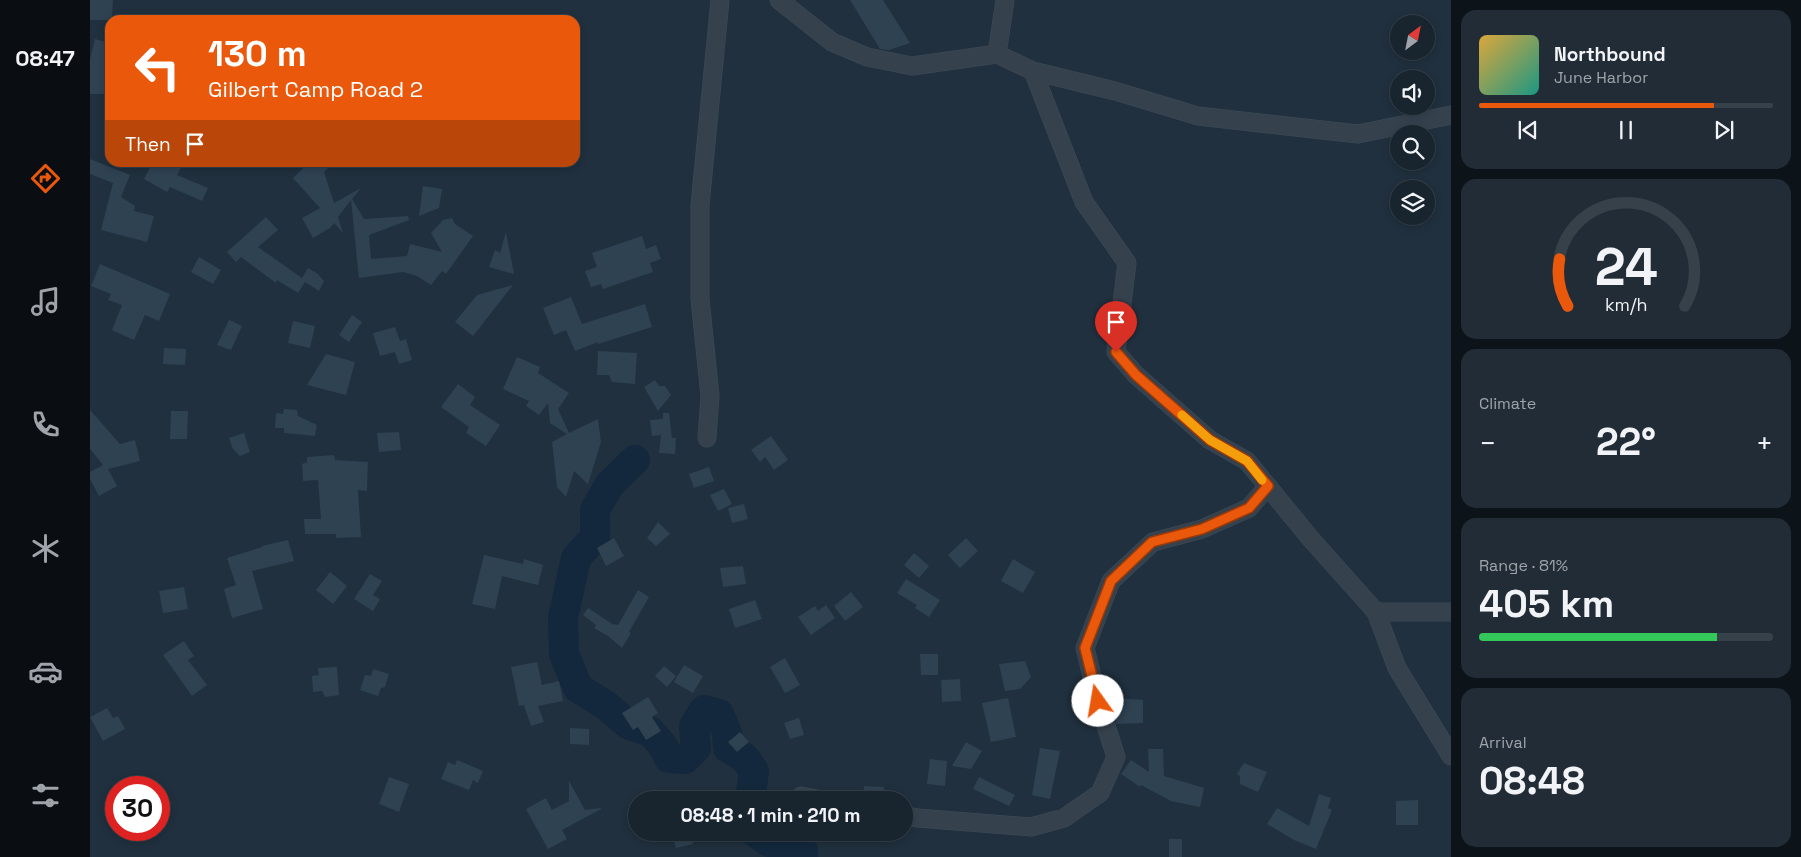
<!DOCTYPE html>
<html lang="en">
<head>
<meta charset="utf-8">
<style>
	:root { --surface:#18242e; --page:#212c36; --text:#f1f3f6; --muted:#9fa4aa; --line:#36414a; --accent:#ea580c }
	body { margin:0; font-family:"Space Grotesk",sans-serif; background:var(--page); color:var(--text); height:100vh; display:flex; flex-direction:column; font-size:19px; white-space:nowrap }
	* { box-sizing:border-box; margin:0 }
	p { font-size:16px; color:var(--muted) }
	.icon { flex:none; width:28px; height:28px; fill:none; stroke:currentColor; stroke-width:2; stroke-linecap:round; stroke-linejoin:round }
	.map { position:relative; flex:1; overflow:hidden }
	.sheet { display:flex; flex-direction:column; gap:10px; padding:10px; background:#0d1419; width:350px }
	.sheet>* { flex:none }
	.top-card { position:absolute; left:15px; top:15px; width:475px; height:152px; border-radius:15px; box-shadow:0 2px 8px #0003,0 0 0 1px var(--line); background:#ea580c; color:#fff; overflow:hidden }
	.needle { width:32px; rotate:32deg }
	.controls { position:absolute; left:1300px; top:15px; display:grid; gap:10px }
	.controls a { display:grid; place-items:center; width:45px; height:45px; border-radius:50%; background:var(--surface); box-shadow:0 2px 8px #0003,0 0 0 1px var(--line); font-size:25px }
	.speed { position:absolute; left:15px; top:776px; display:flex; gap:10px; font-size:25px; font-weight:700; text-align:center }
	.speed>* { display:grid; place-content:center; width:65px; height:65px; border-radius:50%; background:var(--surface); box-shadow:0 2px 8px #0003,0 0 0 1px var(--line); line-height:1 }
	.speed .limit { border:8px solid #d22; background:#fff; color:#111 }
	.pin { position:absolute; display:grid; place-items:center; width:42px; height:42px; color:#fff; margin:-51px -21px; border-radius:50% 50% 50% 0; rotate:-45deg; box-shadow:0 0 5px #0007 }
	.pin .icon { rotate:45deg }
	.me { position:absolute; width:55px; margin:-28px; rotate:347deg; stroke-linejoin:round; filter:drop-shadow(0 0 4px #0008) }
	.turn { display:flex; align-items:center; gap:18px; height:105px; padding:0 20px; font-size:22px }
	.turn .icon { width:65px; height:65px; stroke-width:2.5 }
	.turn b { display:block; font-size:35px; line-height:42px }
	.then { display:flex; align-items:center; height:48px; padding:0 20px; background:#0003; gap:10px; font-size:19px }
	.big { font-size:38px; font-weight:700; line-height:1.1 }
	.sheet .widget { flex:1; display:flex; flex-direction:column; justify-content:center; gap:8px; min-width:0; padding:0 18px; border-radius:15px; background:var(--page) }
	.sheet .dial { align-items:center; gap:0 }
	.dial svg { height:130px; overflow:visible; fill:none; stroke:var(--line); stroke-width:7; stroke-linecap:round; text-anchor:middle }
	.dial text { fill:var(--text); stroke:none }
	.song { display:flex; align-items:center; gap:15px }
	.cover { width:60px; height:60px; border-radius:8px; background:linear-gradient(135deg,hsl(40 70% 55%),hsl(170 70% 35%)) }
	.played { height:5px; border-radius:2px; background:linear-gradient(90deg,var(--accent) 80%,var(--line) 80%) }
	.keys { display:flex; justify-content:space-around; direction:ltr }
	.heat { display:flex; justify-content:space-between; align-items:center; font-size:28px; direction:ltr }
	.charge { height:8px; border-radius:4px; background:linear-gradient(90deg,#34c759 81%,var(--line) 0) }
	.trip { position:absolute; left:538px; top:791px; width:285px; height:50px; border-radius:25px; background:var(--surface); box-shadow:0 2px 8px #0003,0 0 0 1px var(--line); font-weight:700; line-height:50px; text-align:center }
	main { display:flex; flex:1; min-height:0 }
	.menu { display:flex; flex-direction:column; width:90px; justify-content:space-around; align-items:center; background:#0a0e12; color:var(--muted) }
	.menu .icon { width:35px; height:35px }
	.menu .active { color:var(--accent) }
	.menu b { font-size:22px; color:var(--text) }
	.map>svg:first-child { display:block }
	.lines { fill:none; stroke-linecap:round; stroke-linejoin:round }
	.river { stroke:#13283c; stroke-width:30 }
	.building { fill:#2f4252 }
	.street-casing { stroke:#3e4b57; stroke-width:19 }
	.street { stroke:#35424e; stroke-width:18 }
	.route-casing { stroke:#983908; stroke-width:12 }
	.route { stroke:#ea580c; stroke-width:9 }
	.slow { stroke:#f59e0b; stroke-width:9 }
</style>
</head>
<body>
<main>
<nav class="menu">
<b>08:47</b>
<svg class="icon active" aria-label="directions" viewBox="0 0 24 24"><path d="M12 3l9 9-9 9-9-9zM9 14v-3h6M13 9l2 2-2 2"/></svg>
<svg class="icon" aria-label="music" viewBox="0 0 24 24"><path d="M9 18V5l10-2v13"/><circle cx="6" cy="18" r="3"/><circle cx="16" cy="16" r="3"/></svg>
<svg class="icon" aria-label="phone" viewBox="0 0 24 24"><path d="M5 4h4l2 5-3 2q2 4 5 5l2-3 5 2v4C11 20 4 13 5 4z"/></svg>
<svg class="icon" aria-label="climate" viewBox="0 0 24 24"><path d="M12 3v18M4 7l16 10M4 17L20 7"/></svg>
<svg class="icon" aria-label="car" viewBox="0 0 24 24"><path d="M5 17H2v-5l4-1 3-4h7l3 4 3 1v5h-3M9 17h6M6 11h13"/><circle cx="7" cy="17" r="2"/><circle cx="17" cy="17" r="2"/></svg>
<svg class="icon" aria-label="filters" viewBox="0 0 24 24"><path d="M4 7h16M4 17h16"/><circle cx="9" cy="7" r="2"/><circle cx="15" cy="17" r="2"/></svg>
</nav>
<div class="map">
<svg width="1361" height="857" viewBox="0 0 1361 857">
	<rect width="100%" height="100%" fill="#20303e"/>
	<g class="lines">
		<path class="river" d="M 545,460 L 520,484 L 505,510 L 505,537 L 486,558 L 473,618 L 474,654 L 488,688 L 517,706 L 539,725 L 561,732 L 573,746 L 579,758 L 595,759 L 606,748 L 604,726 L 614,710 L 629,714 L 637,733 L 638,748 L 654,757 L 664,771 L 660,800
			M 665,832 L 679,842 L 699,842 L 713,851 L 713,857"/>
	</g>
	<path class="building" d="M 0,0 L 23,0 L 22,20 L 0,20 Z
		M 760,0 L 793,0 L 820,43 L 799,50 L 790,49 Z
		M 5,39 L 20,43 L 20,70 L 19,70 L 15,94 L 0,94 L 0,59 Z
		M 0,159 L 40,175 L 31,197 L 45,206 L 44,211 L 64,216 L 57,242 L 11,230 L 23,183 L 0,174 Z
		M 63,162 L 94,162 L 87,175 L 118,188 L 112,201 L 80,187 L 77,192 L 54,179 Z
		M 220,162 L 244,162 L 234,172 L 244,203 L 271,188 L 262,199 L 274,219 L 318,216 L 319,220 L 279,235 L 281,259 L 317,256 L 320,244 L 352,252 L 341,233 L 353,220 L 362,218 L 365,224 L 383,236 L 356,274 L 352,271 L 341,285 L 327,276 L 313,272 L 269,278 L 261,200 L 248,217 L 253,233 L 244,223 L 240,228 L 223,238 L 212,218 L 230,208 L 203,178 Z
		M 333,186 L 352,189 L 349,208 L 329,216 Z
		M 176,217 L 188,230 L 168,247 L 212,278 L 218,268 L 228,274 L 234,281 L 229,291 L 215,282 L 208,293 L 187,280 L 186,283 L 151,257 L 146,262 L 137,252 Z
		M 416,232 L 424,274 L 399,267 L 405,250 L 410,253 Z
		M 552,236 L 556,249 L 566,245 L 571,259 L 560,263 L 563,272 L 513,289 L 511,284 L 501,287 L 495,271 L 507,267 L 502,253 Z
		M 109,257 L 131,270 L 123,284 L 101,272 Z
		M 10,264 L 80,294 L 69,321 L 55,315 L 44,340 L 22,330 L 32,305 L 18,300 L 21,294 L 1,286 Z
		M 423,285 L 383,336 L 365,322 L 387,295 Z
		M 481,297 L 492,324 L 555,304 L 562,327 L 508,344 L 508,342 L 485,351 L 476,330 L 464,335 L 453,308 Z
		M 262,315 L 272,322 L 259,342 L 249,335 Z
		M 139,320 L 152,326 L 141,350 L 127,345 Z
		M 203,321 L 225,326 L 220,348 L 198,343 Z
		M 305,327 L 310,341 L 316,339 L 322,360 L 309,364 L 305,352 L 290,356 L 283,333 Z
		M 74,348 L 96,349 L 95,365 L 73,364 Z
		M 508,351 L 547,353 L 545,384 L 522,382 L 519,375 L 507,375 Z
		M 236,354 L 265,362 L 256,395 L 217,385 Z
		M 427,357 L 450,367 L 448,373 L 479,393 L 468,409 L 479,433 L 508,419 L 511,442 L 498,484 L 484,471 L 476,497 L 467,487 L 462,442 L 477,434 L 460,423 L 458,403 L 449,415 L 436,406 L 439,401 L 413,389 Z
		M 565,380 L 569,386 L 575,386 L 581,395 L 568,411 L 554,387 Z
		M 368,384 L 385,397 L 380,405 L 410,425 L 396,446 L 376,433 L 379,427 L 351,407 Z
		M 194,409 L 207,410 L 208,416 L 227,425 L 225,436 L 194,433 L 194,428 L 185,428 L 186,413 L 193,414 Z
		M 0,410 L 30,444 L 45,440 L 50,461 L 18,469 L 27,486 L 9,496 L 0,479 L 0,472 L 13,465 L 0,449 Z
		M 81,411 L 98,411 L 97,439 L 80,439 Z
		M 573,413 L 579,413 L 582,438 L 586,438 L 585,454 L 569,453 L 571,435 L 562,436 L 560,420 L 573,419 Z
		M 309,432 L 311,450 L 289,452 L 287,433 Z
		M 154,433 L 160,452 L 150,456 L 143,449 L 139,438 Z
		M 681,436 L 698,460 L 684,470 L 675,457 L 670,462 L 661,450 Z
		M 244,455 L 245,460 L 278,462 L 277,491 L 268,490 L 271,537 L 246,538 L 246,534 L 215,534 L 214,519 L 231,519 L 228,480 L 213,481 L 212,464 L 217,462 L 217,457 Z
		M 619,467 L 624,481 L 604,488 L 599,474 Z
		M 634,489 L 642,504 L 628,511 L 620,495 Z
		M 654,504 L 658,519 L 642,523 L 638,508 Z
		M 568,522 L 580,534 L 566,546 L 557,538 Z
		M 524,538 L 534,556 L 516,566 L 507,548 Z
		M 876,538 L 888,551 L 870,568 L 858,555 Z
		M 198,540 L 204,561 L 162,571 L 173,609 L 142,618 L 134,589 L 146,585 L 137,558 L 172,547 L 172,546 Z
		M 824,553 L 839,566 L 829,578 L 814,565 Z
		M 394,555 L 433,564 L 434,559 L 453,565 L 448,585 L 412,576 L 405,609 L 382,604 Z
		M 923,559 L 945,572 L 933,593 L 911,581 Z
		M 653,566 L 656,584 L 633,587 L 630,568 Z
		M 240,572 L 257,586 L 243,604 L 226,590 Z
		M 280,574 L 292,581 L 283,595 L 290,599 L 283,611 L 264,599 Z
		M 816,579 L 850,600 L 839,617 L 825,608 L 827,605 L 807,593 Z
		M 94,587 L 98,609 L 73,613 L 69,591 Z
		M 548,590 L 559,597 L 539,632 L 541,633 L 532,648 L 518,636 L 504,628 L 506,625 L 493,615 L 498,608 L 524,625 L 525,624 L 528,625 Z
		M 761,592 L 773,607 L 755,621 L 744,606 Z
		M 665,600 L 672,619 L 645,628 L 639,609 Z
		M 736,605 L 745,618 L 721,635 L 708,617 L 725,606 L 728,611 Z
		M 94,641 L 104,656 L 98,660 L 117,685 L 102,696 L 73,655 Z
		M 830,654 L 848,654 L 848,675 L 831,675 Z
		M 695,658 L 710,685 L 695,693 L 680,667 Z
		M 935,661 L 941,677 L 930,689 L 915,691 L 909,664 Z
		M 447,662 L 452,685 L 469,681 L 473,701 L 448,706 L 454,722 L 441,726 L 434,705 L 429,706 L 421,667 Z
		M 594,665 L 613,676 L 603,693 L 584,682 Z
		M 574,666 L 586,676 L 577,687 L 565,676 Z
		M 247,667 L 249,695 L 235,697 L 232,691 L 223,692 L 222,676 L 229,675 L 228,668 Z
		M 283,669 L 299,674 L 295,687 L 291,688 L 288,696 L 270,690 L 275,675 L 281,676 Z
		M 870,679 L 871,701 L 852,702 L 851,680 Z
		M 558,697 L 568,713 L 562,717 L 571,731 L 556,740 L 548,727 L 543,730 L 532,713 Z
		M 918,698 L 926,737 L 901,742 L 892,703 Z
		M 1026,698 L 1053,700 L 1053,723 L 1026,724 Z
		M 17,708 L 23,718 L 28,716 L 35,729 L 13,741 L 0,717 Z
		M 709,718 L 714,735 L 700,739 L 694,723 Z
		M 480,728 L 499,729 L 499,745 L 480,744 Z
		M 650,732 L 659,742 L 647,752 L 638,742 Z
		M 876,742 L 892,751 L 881,769 L 862,766 Z
		M 950,748 L 970,751 L 960,799 L 942,795 Z
		M 1058,749 L 1073,749 L 1074,776 L 1114,788 L 1110,807 L 1081,801 L 1051,785 L 1050,787 L 1031,774 L 1041,760 L 1059,772 Z
		M 840,759 L 857,761 L 855,786 L 837,784 Z
		M 367,760 L 393,771 L 388,783 L 383,780 L 379,790 L 351,779 L 358,762 L 365,765 Z
		M 1154,763 L 1177,772 L 1168,792 L 1150,784 L 1150,776 L 1147,774 Z
		M 299,777 L 319,784 L 309,812 L 289,804 Z
		M 889,777 L 925,795 L 919,806 L 883,789 Z
		M 479,781 L 495,810 L 511,808 L 511,809 L 472,830 L 477,839 L 458,849 L 436,809 L 456,798 L 462,810 L 479,801 Z
		M 774,786 L 794,787 L 793,800 L 773,800 Z
		M 1229,794 L 1241,798 L 1238,808 L 1242,810 L 1226,849 L 1204,840 L 1177,824 L 1187,808 L 1219,826 Z
		M 1328,800 L 1328,825 L 1306,825 L 1306,801 Z
		M 582,832 L 600,832 L 603,844 L 586,848 Z
		M 1079,839 L 1092,839 L 1092,857 L 1079,857 Z"/>
	<g class="lines">
		<defs>
			<path id="street" d="M 689,0 L 742,42 L 777,57 L 822,66 L 907,54 L 943,71 L 1025,91 L 1108,116 L 1268,134 L 1361,115
				M 907,54 L 915,0
				M 943,71 L 994,202 L 1037,263 L 1026,352 L 1046,375 L 1120,440 L 1157,461 L 1220,538 L 1286,612 L 1307,668 L 1361,756
				M 617,438 L 620,396 L 610,299 L 610,205 L 630,0
				M 1286,612 L 1361,612
				M 711,796 L 732,800
				M 814,816 L 828,818 L 941,827 L 974,818 L 1010,793 L 1026,757 L 1008,701 L 995,648 L 1021,581 L 1063,542 L 1112,529 L 1159,508 L 1178,486"/>
		</defs>
		<use href="#street" class="street-casing"/>
		<use href="#street" class="street"/>
	</g>
	<g class="lines">
		<defs>
			<path id="route" d="M 1008,701 L 995,648 L 1021,581 L 1062,542 L 1112,529 L 1159,508 L 1178,486 L 1157,461 L 1120,440 L 1046,375 L 1026,352"/>
		</defs>
		<use href="#route" class="route-casing"/>
		<use href="#route" class="route"/>
		<path class="slow" d="M 1092,415 L 1120,440 L 1157,461 L 1172,480"/>
	</g>
</svg>
<div class="controls">
<a><svg class="needle" viewBox="-14 -14 28 28"><path d="M0-13l5 13h-10z" fill="#e53935"/><path d="M0 13l5-13h-10z" fill="#9fa4aa"/></svg></a>
<a><svg class="icon" aria-label="sound" viewBox="0 0 24 24"><path d="M4 9h4l5-4v14l-5-4H4zM17 9q2 3 0 6"/></svg></a>
<a><svg class="icon" aria-label="search" viewBox="0 0 24 24"><circle cx="10" cy="10" r="6"/><path d="M15 15l6 6"/></svg></a>
<a><svg class="icon" aria-label="layers" viewBox="0 0 24 24"><path d="M12 4l9 5-9 5-9-5zM3 14l9 5 9-5"/></svg></a>
</div>
<div class="speed"><div class="limit">30</div></div>
<div class="pin" style="left:1026px;top:352px;background:#d93025"><svg class="icon" aria-label="arrive" viewBox="0 0 24 24"><path d="M6 21V4h12l-3 4 3 4H6"/></svg></div>
<svg class="me" style="left:1008px;top:701px" viewBox="-20 -20 40 40"><circle r="19" fill="#fff"/><path d="M0-13L10 11 0 6-10 11z" fill="#ea580c"/></svg>
<div class="trip">08:48 · 1 min · 210 m</div>
<div class="top-card">
<div class="turn"><svg class="icon" aria-label="left" viewBox="0 0 24 24"><path d="M17 20v-9H6M10 6l-5 5 5 5"/></svg><div><b>130 m</b>Gilbert Camp Road 2</div></div>
<div class="then">Then<svg class="icon" aria-label="arrive" viewBox="0 0 24 24"><path d="M6 21V4h12l-3 4 3 4H6"/></svg></div>
</div>
</div>
<section class="sheet">
<div class="widget">
<div class="song"><i class="cover"></i><div><b>Northbound</b><p>June Harbor</p></div></div>
<div class="played"></div>
<div class="keys"><svg class="icon" aria-label="previous" viewBox="0 0 24 24"><path d="M18 5L8 12l10 7zM5 5v14"/></svg><svg class="icon" aria-label="pause" viewBox="0 0 24 24"><path d="M8 5v14M16 5v14"/></svg><svg class="icon" aria-label="next" viewBox="0 0 24 24"><path d="M6 5l10 7-10 7zM19 5v14"/></svg></div>
</div>
<div class="widget dial"><svg viewBox="0 0 100 80">
<path d="M14 69A42 42 0 1 1 86 69"/>
<path d="M14 69A42 42 0 0 1 9 40" stroke="#ea580c"/>
<text x="50" y="56" font-size="32" font-weight="700">24</text>
<text x="50" y="72" font-size="11">km/h</text>
</svg></div>
<div class="widget"><p>Climate</p>
<div class="heat"><a>−</a><b class="big">22°</b><a>+</a></div>
</div>
<div class="widget"><p>Range · 81%</p><b class="big">405 km</b><div class="charge"></div></div>
<div class="widget"><p>Arrival</p><b class="big">08:48</b></div>
</section>
</main>
</body>
</html>
